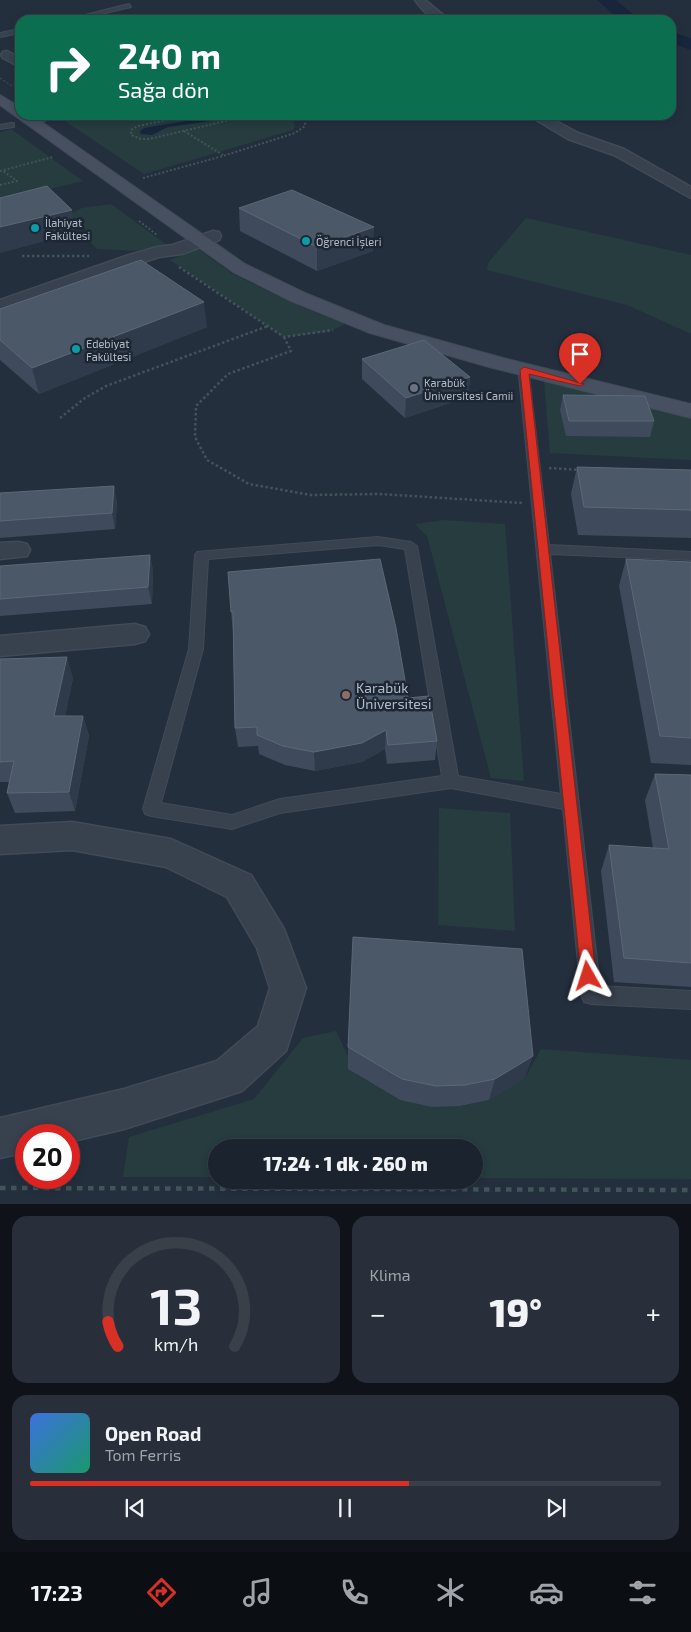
<!DOCTYPE html>
<html lang="tr">
<head>
<meta charset="utf-8">
<style>
	:root { --surface:#1b232e; --page:#282f3a; --text:#f1f3f6; --muted:#a0a4aa; --line:#39404a; --accent:#d93025 }
	body { margin:0; font-family:"Exo 2",sans-serif; background:var(--page); color:var(--text); height:100vh; display:flex; flex-direction:column; font-size:19px; white-space:nowrap }
	* { box-sizing:border-box; margin:0 }
	p { font-size:16px; color:var(--muted) }
	.icon { flex:none; width:28px; height:28px; fill:none; stroke:currentColor; stroke-width:2; stroke-linecap:round; stroke-linejoin:round }
	.map { position:relative; height:1204px; overflow:hidden }
	.drawer { display:flex; flex-direction:column; gap:12px; padding:12px; background:#0f1319; flex:1 }
	.drawer>* { flex:none }
	.hud { position:absolute; left:15px; top:15px; width:661px; height:105px; border-radius:15px; box-shadow:0 2px 8px #0003,0 0 0 1px var(--line); background:#0b6e4f; color:#fff; overflow:hidden }
	.speed { position:absolute; left:15px; top:1124px; display:flex; gap:10px; font-size:25px; font-weight:700; text-align:center }
	.speed>* { display:grid; place-content:center; width:65px; height:65px; border-radius:50%; background:var(--surface); box-shadow:0 2px 8px #0003,0 0 0 1px var(--line); line-height:1 }
	.speed .limit { border:8px solid #d22; background:#fff; color:#111 }
	.pin { position:absolute; display:grid; place-items:center; width:42px; height:42px; color:#fff; margin:-51px -21px; border-radius:50% 50% 50% 0; rotate:-45deg; box-shadow:0 0 5px #0007 }
	.pin .icon { rotate:45deg }
	.me { position:absolute; width:55px; margin:-28px; rotate:354deg; stroke-linejoin:round; filter:drop-shadow(0 0 4px #0008) }
	.turn { display:flex; align-items:center; gap:18px; height:105px; padding:0 20px; font-size:22px }
	.turn .icon { width:65px; height:65px; stroke-width:2.5 }
	.turn b { display:block; font-size:35px; line-height:42px }
	.big { font-size:38px; font-weight:800; line-height:1.1 }
	.drawer .tile { flex:1; display:flex; flex-direction:column; justify-content:center; gap:8px; min-width:0; padding:0 18px; border-radius:15px; background:var(--page) }
	.drawer .dial { align-items:center; gap:0 }
	.dial svg { height:130px; overflow:visible; fill:none; stroke:var(--line); stroke-width:7; stroke-linecap:round; text-anchor:middle }
	.dial text { fill:var(--text); stroke:none }
	.song { display:flex; align-items:center; gap:15px }
	.cover { width:60px; height:60px; border-radius:8px; background:linear-gradient(135deg,hsl(220 70% 55%),hsl(160 70% 35%)) }
	.played { height:5px; border-radius:2px; background:linear-gradient(90deg,var(--accent) 60%,var(--line) 60%) }
	.keys { display:flex; justify-content:space-around; direction:ltr }
	.heat { display:flex; justify-content:space-between; align-items:center; font-size:28px; direction:ltr }
	.drawer .tiles { flex:1; display:grid; gap:12px; grid-template-columns:1fr 1fr }
	.tile:last-child { grid-column:span 2 }
	.trip { position:absolute; left:208px; top:1139px; width:275px; height:50px; border-radius:25px; background:var(--surface); box-shadow:0 2px 8px #0003,0 0 0 1px var(--line); font-weight:800; line-height:50px; text-align:center }
	.dock { display:flex; height:80px; justify-content:space-around; align-items:center; background:#0b0e12; color:var(--muted) }
	.dock .icon { width:35px; height:35px }
	.dock .selected { color:var(--accent) }
	.dock b { font-size:22px; color:var(--text) }
	.map>svg:first-child { display:block }
	.green { fill:#263c3f }
	.water { fill:#17263c }
	.lines { fill:none; stroke-linecap:round; stroke-linejoin:round }
	.river { fill:#17263c; fill-rule:evenodd }
	.lane-casing { stroke:#414a57; stroke-width:2 }
	.street-casing { stroke:#414a57; stroke-width:3 }
	.secondary-casing { stroke:#414a57; stroke-width:2 }
	.path-far3 { stroke:#3f5557; stroke-width:1; stroke-dasharray:2 2; stroke-linecap:butt }
	.path-far2 { stroke:#3f5557; stroke-width:2; stroke-dasharray:2 2; stroke-linecap:butt }
	.path-far1 { stroke:#3f5557; stroke-width:2.5; stroke-dasharray:2.5 2.5; stroke-linecap:butt }
	.path { stroke:#3f5557; stroke-width:4.5; stroke-dasharray:5.5 5.5; stroke-linecap:butt }
	.lane { fill:#38414e; fill-rule:evenodd }
	.street { fill:#38414e; fill-rule:evenodd }
	.secondary { fill:#465061; fill-rule:evenodd }
	.wall { fill:#3f4b5c }
	.shaded-wall { fill:#2f3b4b }
	.building { fill:#4b5868; stroke:#5c6777 }
	.route { fill:#d93025; stroke:#8d1f18 }
	.culture-dot { fill:#0f9aa8; stroke:#1d2633; stroke-width:2 }
	.worship-dot { fill:#6b7280; stroke:#1d2633; stroke-width:2 }
	.education-dot { fill:#8d6e63; stroke:#1d2633; stroke-width:2 }
	.labels { text-anchor:middle; dominant-baseline:central; stroke-width:5; stroke-linejoin:round; paint-order:stroke }
	.far-poi-label { font-size:11px; fill:#b4bcc9; stroke:#1d2633; text-anchor:start }
	.poi-label { font-size:14px; fill:#b4bcc9; stroke:#1d2633; text-anchor:start }
</style>
</head>
<body>
<div class="map">
<svg width="691" height="1205" viewBox="0 0 691 1205">
	<rect width="100%" height="100%" fill="#242f3e"/>
	<path class="green" d="M 63,115 L 292,115 L 295,127 L 293,130 L 144,174 L 62,119 Z
		M 11,129 L 83,181 L 0,201 L 0,132 Z
		M 111,204 L 167,245 L 148,252 L 143,249 L 138,251 L 97,249 L 86,238 L 91,234 L 70,214 L 82,208 Z
		M 526,218 L 691,255 L 691,334 L 627,305 L 487,270 L 488,263 Z
		M 198,249 L 231,273 L 299,306 L 345,324 L 329,332 L 284,337 L 170,260 Z
		M 544,381 L 691,416 L 691,460 L 550,453 Z
		M 444,520 L 505,524 L 524,781 L 491,778 L 427,536 L 415,524 Z
		M 439,808 L 510,813 L 515,931 L 438,925 Z
		M 336,1031 L 357,1075 L 400,1100 L 460,1106 L 489,1100 L 525,1078 L 541,1049 L 691,1060 L 691,1179 L 474,1178 L 474,1148 L 216,1148 L 216,1177 L 123,1177 L 129,1137 L 254,1099 L 303,1038 Z"/>
	<path class="water" d="M 202,115 L 210,115 L 214,119 L 212,121 L 168,127 L 152,135 L 141,134 L 140,131 L 144,128 L 185,121 Z"/>
	<g class="lines">
		<path class="river" d="M 597,0 L 616,0 L 640,20 L 620,20 Z
			M 671,32 L 691,38 L 691,50 L 671,43 Z"/>
		<defs>
			<path id="lane" d="M 129,4 L 131,7 L 76,20 L 65,20 Z
				M 20,29 L 20,33 L 0,37 L 0,33 Z
				M 11,123 L 14,123 L 14,127 L 0,129 L 0,125 Z
				M 525,367 L 530,370 L 529,376 L 549,545 L 691,552 L 691,560 L 550,554 L 600,986 L 691,991 L 691,1009 L 591,1004 L 584,1002 L 581,995 L 563,809 L 451,788 L 280,813 L 232,829 L 151,816 L 145,814 L 143,809 L 189,649 L 195,555 L 197,552 L 378,537 L 411,542 L 417,546 L 458,776 L 561,794 L 519,376 L 520,370 ZM 378,545 L 405,549 L 442,776 L 280,799 L 232,815 L 161,803 L 203,649 L 208,559 Z"/>
			<path id="street" d="M 415,0 L 425,0 L 449,20 C 431,20 425,14 415,0 Z
				M 7,51 L 20,58 L 20,67 L 3,58 L 1,55 L 3,52 Z
				M 29,115 L 56,115 C 50,121 32,124 24,122 L 22,119 Z
				M 528,115 L 545,115 L 578,133 L 624,149 L 691,187 L 691,198 L 614,155 L 568,139 Z
				M 213,231 L 219,232 L 221,236 L 219,240 L 182,254 L 159,257 L 138,264 L 0,312 L 0,300 L 126,256 L 157,247 L 173,245 Z
				M 18,542 L 27,544 L 30,550 L 27,556 L 0,559 L 0,543 Z
				M 135,624 L 145,627 L 149,634 L 145,641 L 135,644 L 0,656 L 0,636 Z
				M 72,822 L 171,839 L 251,875 L 284,929 L 306,988 L 286,1051 L 242,1091 L 124,1129 L 69,1142 L 69,1135 L 26,1135 L 26,1152 L 0,1158 L 0,1118 L 124,1089 L 217,1061 L 258,1026 L 270,988 L 257,948 L 227,897 L 166,867 L 72,850 L 0,854 L 0,826 Z"/>
			<path id="secondary" d="M 0,95 L 20,107 L 20,115 L 32,115 L 245,264 L 305,293 L 384,325 L 503,358 L 691,404 L 691,418 L 489,367 L 370,333 L 291,301 L 233,272 L 0,105 Z"/>
		</defs>
		<use href="#lane" class="lane-casing"/>
		<use href="#street" class="street-casing"/>
		<use href="#secondary" class="secondary-casing"/>
		<path class="path-far3" d="M 0,78 L 12,86"/>
		<path class="path-far2" d="M 159,115 L 166,120
			M 191,115 L 138,126 L 131,130 L 131,135 L 141,139 L 149,139 L 226,121 L 230,116
			M 184,131 L 223,155
			M 0,171 L 53,157
			M 143,178 L 223,156 L 295,133 L 305,126 L 305,120 L 300,115
			M 0,185 L 17,181 L 3,171
			M 139,221 L 157,235"/>
		<path class="path-far1" d="M 22,256 L 89,256
			M 179,267 L 284,337 L 333,330
			M 284,337 L 291,351 L 228,374 L 196,406 L 195,437 L 207,460 L 249,484 L 311,495 L 380,494 L 522,503
			M 60,418 L 85,398 L 106,386 L 268,326
			M 549,468 L 581,470"/>
		<path class="path" d="M 0,1188 L 691,1190"/>
		<use href="#lane" class="lane"/>
		<use href="#street" class="street"/>
		<use href="#secondary" class="secondary"/>
	</g>
	<path class="wall" d="M 239,208 L 373,251 L 317,271 L 240,231 Z
		M 0,309 L 207,327 L 39,394 L 0,360 Z
		M 362,359 L 470,377 L 468,397 L 405,418 L 362,379 Z
		M 563,395 L 654,421 L 650,437 L 566,436 L 560,410 Z
		M 577,467 L 691,470 L 691,538 L 578,535 L 571,494 Z
		M 0,493 L 117,501 L 115,529 L 0,538 Z
		M 150,555 L 153,571 L 152,604 L 0,616 L 0,566 Z
		M 626,559 L 691,562 L 691,765 L 651,763 L 619,586 Z
		M 228,572 L 408,698 L 437,741 L 435,760 L 387,764 L 385,749 L 362,762 L 315,771 L 285,765 L 259,754 L 258,746 L 238,747 L 235,728 L 233,632 L 231,612 Z
		M 0,659 L 73,678 L 65,716 L 83,716 L 89,736 L 75,811 L 15,813 L 7,793 L 9,782 L 0,782 Z
		M 655,774 L 691,775 L 691,987 L 614,982 L 601,871 L 609,845 L 653,848 L 645,800 Z
		M 348,1047 L 525,1078 L 489,1100 L 460,1106 L 432,1107 L 400,1100 L 348,1069 Z"/>
	<path class="shaded-wall" d="M 72,210 L 76,233 L 0,253 L 0,227 Z
		M 374,227 L 373,251 L 317,271 L 317,247 Z
		M 204,302 L 207,327 L 39,394 L 32,368 Z
		M 470,377 L 468,397 L 405,418 L 406,398 Z
		M 114,486 L 117,501 L 115,529 L 112,513 Z
		M 150,555 L 153,571 L 152,604 L 148,587 Z
		M 67,657 L 73,678 L 61,737 L 54,716 Z
		M 83,716 L 89,736 L 75,811 L 69,792 Z
		M 386,730 L 385,749 L 362,762 L 315,771 L 314,752 Z
		M 533,1056 L 525,1078 L 489,1100 L 495,1079 Z"/>
	<path class="building" d="M 47,186 L 72,210 L 0,227 L 0,198 Z
		M 292,190 L 374,227 L 317,247 L 239,208 Z
		M 141,260 L 204,302 L 32,368 L 0,340 L 0,309 Z
		M 424,340 L 470,377 L 406,398 L 362,359 Z
		M 563,395 L 645,396 L 654,421 L 569,421 Z
		M 577,467 L 691,470 L 691,510 L 584,507 Z
		M 114,486 L 112,513 L 0,521 L 0,493 Z
		M 150,555 L 148,587 L 0,599 L 0,566 Z
		M 380,559 L 396,628 L 408,698 L 429,696 L 437,741 L 388,745 L 386,730 L 362,743 L 314,752 L 283,746 L 257,735 L 257,727 L 235,728 L 233,612 L 231,612 L 228,572 Z
		M 626,559 L 691,562 L 691,738 L 660,736 Z
		M 67,657 L 54,716 L 83,716 L 69,792 L 7,793 L 14,761 L 0,762 L 0,659 Z
		M 655,774 L 691,775 L 691,963 L 624,958 L 609,845 L 669,849 Z
		M 353,937 L 522,949 L 533,1056 L 495,1079 L 465,1085 L 436,1086 L 402,1079 L 348,1047 Z"/>
	<path class="route" d="M 524,367 L 584,384 L 580,386 L 529,374 L 596,976 L 594,981 L 588,984 L 583,981 L 581,976 L 520,370 Z"/>
	<g class="culture-dot">
		<circle cx="35" cy="228" r="5"/>
		<circle cx="306" cy="241" r="5"/>
		<circle cx="76" cy="349" r="5"/>
	</g>
	<circle class="worship-dot" cx="414" cy="388" r="5"/>
	<circle class="education-dot" cx="346" cy="695" r="5"/>
	<g class="labels">
		<g class="far-poi-label">
			<text x="45" y="222">İlahiyat<tspan x="45" dy="13">Fakültesi</tspan></text>
			<text x="316" y="241">Öğrenci İşleri</text>
			<text x="86" y="343">Edebiyat<tspan x="86" dy="13">Fakültesi</tspan></text>
			<text x="424" y="382">Karabük<tspan x="424" dy="13">Üniversitesi Camii</tspan></text>
		</g>
		<g class="poi-label">
			<text x="356" y="687">Karabük<tspan x="356" dy="16">Üniversitesi</tspan></text>
		</g>
	</g>
</svg>
<div class="speed"><div class="limit">20</div></div>
<div class="pin" style="left:580px;top:384px;background:#d93025"><svg class="icon" aria-label="arrive" viewBox="0 0 24 24"><path d="M6 21V4h12l-3 4 3 4H6"/></svg></div>
<svg class="me" style="left:588px;top:976px" viewBox="-20 -20 40 40"><path d="M0-17L14 15 0 8-14 15z" fill="#d93025" stroke="#fff" stroke-width="4"/></svg>
<div class="trip">17:24 · 1 dk · 260 m</div>
<div class="hud">
<div class="turn"><svg class="icon" aria-label="right" viewBox="0 0 24 24"><path d="M7 20v-9h11M14 6l5 5-5 5"/></svg><div><b>240 m</b>Sağa dön</div></div>
</div>
</div>
<section class="drawer">
<div class="tiles">
<div class="tile dial"><svg viewBox="0 0 100 80">
<path d="M14 69A42 42 0 1 1 86 69"/>
<path d="M14 69A42 42 0 0 1 8 54" stroke="#d93025"/>
<text x="50" y="56" font-size="32" font-weight="700">13</text>
<text x="50" y="72" font-size="11">km/h</text>
</svg></div>
<div class="tile"><p>Klima</p>
<div class="heat"><a>−</a><b class="big">19°</b><a>+</a></div>
</div>
<div class="tile">
<div class="song"><i class="cover"></i><div><b>Open Road</b><p>Tom Ferris</p></div></div>
<div class="played"></div>
<div class="keys"><svg class="icon" aria-label="previous" viewBox="0 0 24 24"><path d="M18 5L8 12l10 7zM5 5v14"/></svg><svg class="icon" aria-label="pause" viewBox="0 0 24 24"><path d="M8 5v14M16 5v14"/></svg><svg class="icon" aria-label="next" viewBox="0 0 24 24"><path d="M6 5l10 7-10 7zM19 5v14"/></svg></div>
</div>
</div>
</section>
<nav class="dock">
<b>17:23</b>
<svg class="icon selected" aria-label="directions" viewBox="0 0 24 24"><path d="M12 3l9 9-9 9-9-9zM9 14v-3h6M13 9l2 2-2 2"/></svg>
<svg class="icon" aria-label="music" viewBox="0 0 24 24"><path d="M9 18V5l10-2v13"/><circle cx="6" cy="18" r="3"/><circle cx="16" cy="16" r="3"/></svg>
<svg class="icon" aria-label="phone" viewBox="0 0 24 24"><path d="M5 4h4l2 5-3 2q2 4 5 5l2-3 5 2v4C11 20 4 13 5 4z"/></svg>
<svg class="icon" aria-label="climate" viewBox="0 0 24 24"><path d="M12 3v18M4 7l16 10M4 17L20 7"/></svg>
<svg class="icon" aria-label="car" viewBox="0 0 24 24"><path d="M5 17H2v-5l4-1 3-4h7l3 4 3 1v5h-3M9 17h6M6 11h13"/><circle cx="7" cy="17" r="2"/><circle cx="17" cy="17" r="2"/></svg>
<svg class="icon" aria-label="filters" viewBox="0 0 24 24"><path d="M4 7h16M4 17h16"/><circle cx="9" cy="7" r="2"/><circle cx="15" cy="17" r="2"/></svg>
</nav>
</body>
</html>
